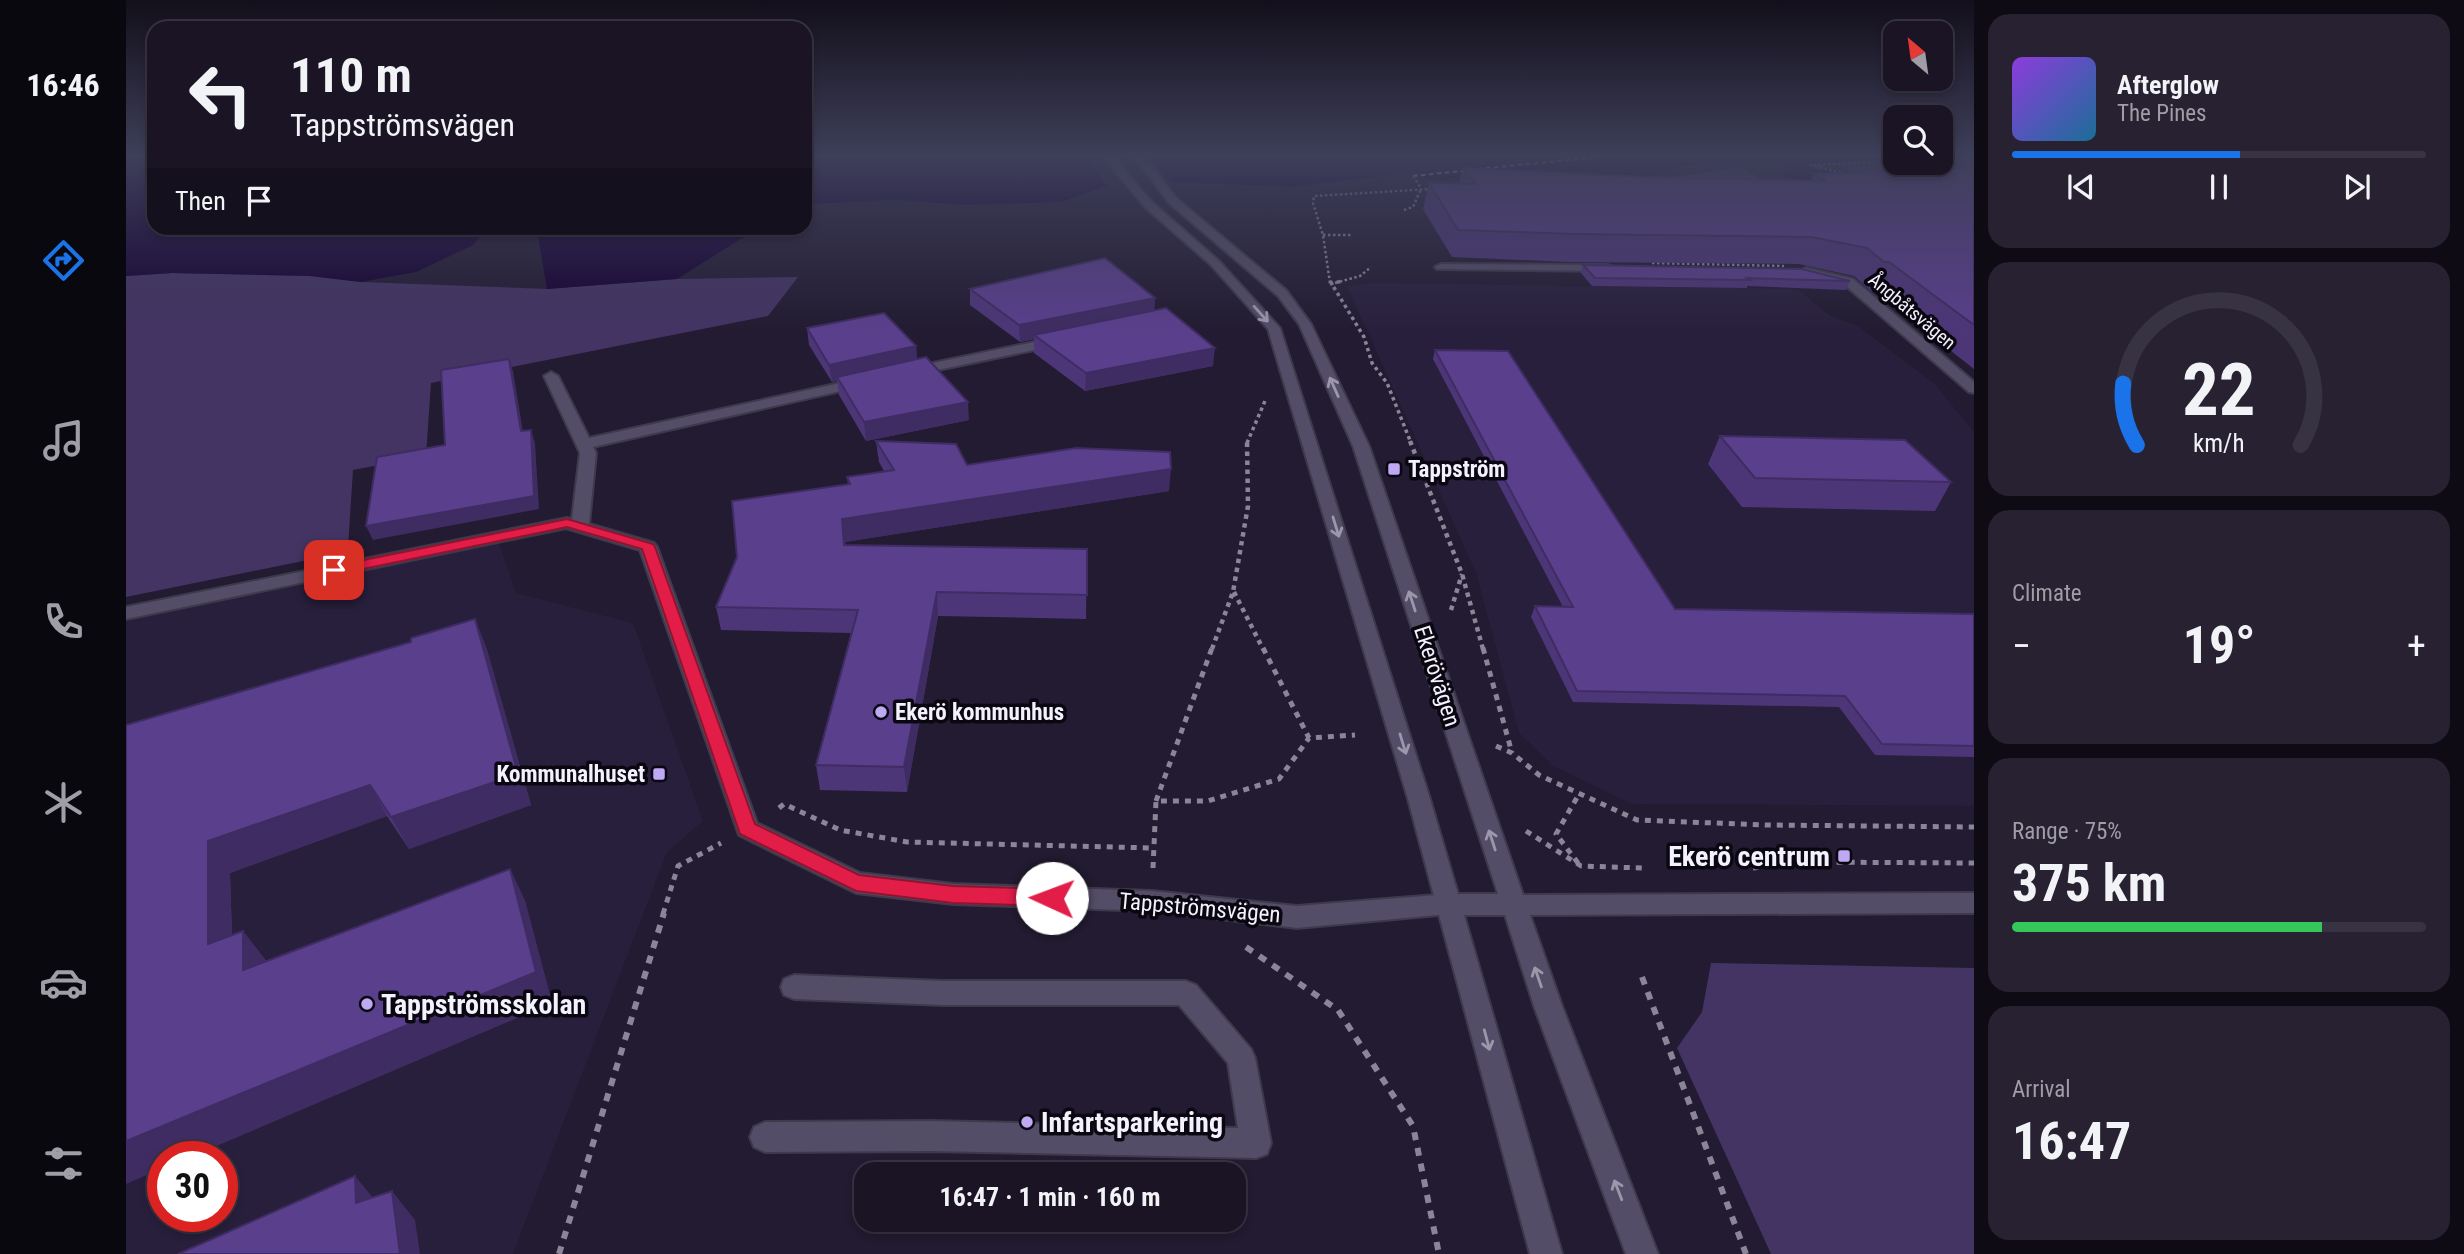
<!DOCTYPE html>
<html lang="en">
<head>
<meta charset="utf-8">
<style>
	:root { --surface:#1a1425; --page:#272132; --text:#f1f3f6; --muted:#9f9ea7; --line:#383342; --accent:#1a73e8 }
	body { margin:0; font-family:"Roboto Condensed",sans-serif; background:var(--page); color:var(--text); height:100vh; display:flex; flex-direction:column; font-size:26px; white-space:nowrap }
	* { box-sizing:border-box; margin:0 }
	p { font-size:23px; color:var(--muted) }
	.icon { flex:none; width:38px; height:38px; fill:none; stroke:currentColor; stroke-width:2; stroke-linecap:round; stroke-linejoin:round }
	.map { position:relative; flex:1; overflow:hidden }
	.drawer { display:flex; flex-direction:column; gap:14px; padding:14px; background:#0e0b14; width:490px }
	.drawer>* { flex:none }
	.top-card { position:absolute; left:21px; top:21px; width:665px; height:214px; border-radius:21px; box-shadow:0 4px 10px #0003,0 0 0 2px var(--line); background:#1a1425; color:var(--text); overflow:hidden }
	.needle { width:46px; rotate:331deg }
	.controls { position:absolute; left:1757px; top:21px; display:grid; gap:14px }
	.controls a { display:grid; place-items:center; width:70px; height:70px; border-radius:14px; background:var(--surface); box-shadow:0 4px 10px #0003,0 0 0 2px var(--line); font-size:35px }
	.speed { position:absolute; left:21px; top:1141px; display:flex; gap:14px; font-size:35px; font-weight:700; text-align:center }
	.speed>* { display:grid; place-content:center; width:91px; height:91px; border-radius:50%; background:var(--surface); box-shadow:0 4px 10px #0003,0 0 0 2px var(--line); line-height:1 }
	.speed .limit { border:10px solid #d22; background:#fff; color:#111 }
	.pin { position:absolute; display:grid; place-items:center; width:60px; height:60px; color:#fff; margin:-30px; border-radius:14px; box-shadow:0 4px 10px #0006 }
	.me { position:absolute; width:77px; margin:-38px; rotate:272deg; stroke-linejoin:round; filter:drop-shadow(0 0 5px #0008) }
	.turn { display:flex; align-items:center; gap:24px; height:147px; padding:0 28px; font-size:32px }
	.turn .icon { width:91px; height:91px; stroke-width:2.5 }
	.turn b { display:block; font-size:49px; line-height:60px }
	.then { display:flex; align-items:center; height:66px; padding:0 28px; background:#0003; gap:14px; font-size:26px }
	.big { font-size:52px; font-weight:700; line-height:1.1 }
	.drawer .widget { flex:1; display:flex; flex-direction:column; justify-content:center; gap:10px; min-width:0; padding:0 24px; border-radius:21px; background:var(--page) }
	.drawer .dial { align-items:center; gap:0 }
	.dial svg { height:182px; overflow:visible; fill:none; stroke:var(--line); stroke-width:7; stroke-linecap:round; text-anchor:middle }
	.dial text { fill:var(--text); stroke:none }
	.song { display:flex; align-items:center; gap:21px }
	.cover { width:84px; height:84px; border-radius:10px; background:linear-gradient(135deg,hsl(270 70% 55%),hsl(200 70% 35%)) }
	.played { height:7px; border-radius:4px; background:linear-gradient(90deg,var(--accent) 55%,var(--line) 55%) }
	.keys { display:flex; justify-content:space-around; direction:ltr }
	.heat { display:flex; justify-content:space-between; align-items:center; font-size:38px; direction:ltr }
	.charge { height:10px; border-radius:5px; background:linear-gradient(90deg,#34c759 75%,var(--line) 0) }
	.trip { position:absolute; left:728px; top:1162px; width:392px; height:70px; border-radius:21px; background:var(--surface); box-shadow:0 4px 10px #0003,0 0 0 2px var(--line); font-weight:700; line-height:70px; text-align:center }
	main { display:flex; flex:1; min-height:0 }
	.tab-bar { display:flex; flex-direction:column; width:126px; justify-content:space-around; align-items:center; background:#0a080f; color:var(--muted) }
	.tab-bar .icon { width:49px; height:49px }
	.tab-bar .active { color:var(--accent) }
	.tab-bar b { font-size:32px; color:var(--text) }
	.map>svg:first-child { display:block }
	.built { fill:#281f3c; fill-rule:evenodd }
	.green { fill:#433463 }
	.water { fill:#150032 }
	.pier { fill:#221b31 }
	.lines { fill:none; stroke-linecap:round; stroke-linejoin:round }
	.ferry { stroke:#dacefa; stroke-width:2; stroke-dasharray:4.5 3.5; stroke-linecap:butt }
	.service-casing { stroke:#3e394b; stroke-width:4 }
	.minor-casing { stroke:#3e394b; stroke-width:4 }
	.secondary-casing { stroke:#3e394b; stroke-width:4 }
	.path-far4 { stroke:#8b8697; stroke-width:2.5; stroke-dasharray:2.5 2.5; stroke-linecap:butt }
	.path-far3 { stroke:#8b8697; stroke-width:3.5; stroke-dasharray:3.5 3.5; stroke-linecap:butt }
	.path-far2 { stroke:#8b8697; stroke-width:4.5; stroke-dasharray:4.5 4.5; stroke-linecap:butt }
	.path-far1 { stroke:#8b8697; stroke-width:5; stroke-dasharray:6 6; stroke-linecap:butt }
	.path { stroke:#8b8697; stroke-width:6; stroke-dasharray:8 8; stroke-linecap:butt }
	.service { fill:#544d67; fill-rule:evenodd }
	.minor { fill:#544d67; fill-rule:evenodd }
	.secondary { fill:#544d67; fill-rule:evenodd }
	.wall { fill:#4d3678 }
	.shaded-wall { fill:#3f2c62 }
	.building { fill:#5a3f8c; stroke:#3f2c62; stroke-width:2 }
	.oneway { stroke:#9c97ab }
	.route { fill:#e11d48; stroke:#92132f; stroke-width:2 }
	.poi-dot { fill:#bfa9f4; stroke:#0a0711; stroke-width:2.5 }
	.labels { text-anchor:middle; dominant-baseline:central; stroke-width:7; stroke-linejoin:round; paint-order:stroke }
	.far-street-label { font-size:19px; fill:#f4f1fe; stroke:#0a0711 }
	.poi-label { font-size:23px; font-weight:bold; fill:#f4f1fe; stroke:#0a0711; text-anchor:start }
	.street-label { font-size:23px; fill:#f4f1fe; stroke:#0a0711 }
	.near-poi-label { font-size:28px; font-weight:bold; fill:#f4f1fe; stroke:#0a0711; text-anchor:start }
</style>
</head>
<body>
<main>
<nav class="tab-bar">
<b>16:46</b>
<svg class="icon active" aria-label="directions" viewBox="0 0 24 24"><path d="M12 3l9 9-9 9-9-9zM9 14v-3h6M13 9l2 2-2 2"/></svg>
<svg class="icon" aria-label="music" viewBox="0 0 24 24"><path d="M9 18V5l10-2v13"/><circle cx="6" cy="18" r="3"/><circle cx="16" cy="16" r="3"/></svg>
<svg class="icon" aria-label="phone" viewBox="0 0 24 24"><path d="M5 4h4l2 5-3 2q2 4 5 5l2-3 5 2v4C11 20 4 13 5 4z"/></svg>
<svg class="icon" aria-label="climate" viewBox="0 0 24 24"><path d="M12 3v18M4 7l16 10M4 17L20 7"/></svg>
<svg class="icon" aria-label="car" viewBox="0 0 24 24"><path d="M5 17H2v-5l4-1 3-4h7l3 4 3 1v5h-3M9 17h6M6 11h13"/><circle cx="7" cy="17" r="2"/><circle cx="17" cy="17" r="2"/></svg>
<svg class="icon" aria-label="filters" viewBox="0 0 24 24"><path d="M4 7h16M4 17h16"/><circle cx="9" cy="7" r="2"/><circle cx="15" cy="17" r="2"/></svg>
</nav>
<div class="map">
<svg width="1848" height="1254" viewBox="0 0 1848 1254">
	<rect width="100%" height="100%" fill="#221b31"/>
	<path class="built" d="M 1248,283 L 1671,289 L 1703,315 L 1732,326 L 1809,384 L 1848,432 L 1848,806 L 1506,804 L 1427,766 L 1393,733 L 1350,573 L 1221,286 Z
		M 373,543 L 390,593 L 507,623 L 577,821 L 541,852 L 387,1254 L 0,1254 L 0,621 ZM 37,1157 L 96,1157 L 96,1216 L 37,1216 Z"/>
	<path class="green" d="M 1848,158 L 1848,184 L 1755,187 L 1710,165 L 1815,163 L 1815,160 Z
		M 1614,167 L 1655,190 L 1513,182 Z
		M 46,273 L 184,276 L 235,282 L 421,289 L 551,279 L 672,277 L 642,316 L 305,383 L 300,456 L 227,470 L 222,547 L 236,549 L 0,597 L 0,276 Z
		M 1585,963 L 1848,968 L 1848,1254 L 1645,1254 L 1551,1048 L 1576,1012 Z"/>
	<path class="water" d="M 0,157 L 28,157 L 28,228 L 639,228 L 613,240 L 551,279 L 421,289 L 412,236 L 361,229 L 347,245 L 290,272 L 235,282 L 184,276 L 46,273 L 0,276 Z
		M 751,157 L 1769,157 L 1769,160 L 1680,164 L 1692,171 L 1711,170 L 1742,185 L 1679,187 L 1650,172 L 1667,171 L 1652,162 L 1603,163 L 1554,166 L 1512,181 L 1375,177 L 1300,179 L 1290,172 L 1165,187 L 998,180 L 935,202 L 842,205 L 767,200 L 688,204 L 679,208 L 679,159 Z"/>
	<path class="pier" d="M 961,157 L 1023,157 L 1049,186 L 999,183 L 982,189 Z"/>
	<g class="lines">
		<path class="ferry" d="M 1352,169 L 1473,157
			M 1287,176 L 1336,171"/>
		<defs>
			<path id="service" d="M 668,975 L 817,981 L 1060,981 L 1070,985 L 1125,1049 L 1129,1058 L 1145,1143 L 1141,1154 L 1130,1158 L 805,1151 L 639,1152 L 628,1147 L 624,1137 L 628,1127 L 639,1122 L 805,1121 L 1112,1128 L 1102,1063 L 1053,1005 L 817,1005 L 668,999 L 658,995 L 655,987 L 658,979 Z"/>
			<path id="minor" d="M 1315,264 L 1482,265 L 1488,268 L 1482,271 L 1311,269 L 1309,267 Z
				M 1680,268 L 1727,279 L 1848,382 L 1848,393 L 1843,392 L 1719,285 L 1676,274 L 1676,270 Z
				M 932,337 L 939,341 L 937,344 L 783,376 L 776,372 L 783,368 Z
				M 425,372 L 432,376 L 463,438 L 737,378 L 744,382 L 737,386 L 467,447 L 470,453 L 463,524 L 528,543 L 531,547 L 631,823 L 734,873 L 827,884 L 1026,891 L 1171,906 L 1323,894 L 1332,897 L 1336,904 L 1332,911 L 1323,914 L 1171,928 L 1026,911 L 827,904 L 730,893 L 613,835 L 514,550 L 440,528 L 0,619 L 0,607 L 441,518 L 446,519 L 454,453 L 418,376 Z"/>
			<path id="secondary" d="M 982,157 L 990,157 L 997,169 L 1027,203 L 1093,261 L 1154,328 L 1304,799 L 1332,894 L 1372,894 L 1227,446 L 1173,324 L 1152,296 L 1043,203 L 1009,157 L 1018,157 L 1051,199 L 1160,290 L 1185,324 L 1243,446 L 1397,895 L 1848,893 L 1848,913 L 1404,915 L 1436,1006 L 1532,1254 L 1500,1254 L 1408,1006 L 1379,915 L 1338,915 L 1436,1254 L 1404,1254 L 1282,799 L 1142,329 L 1085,265 L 1019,207 L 990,172 Z"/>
		</defs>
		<use href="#service" class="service-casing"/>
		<use href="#minor" class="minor-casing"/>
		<use href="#secondary" class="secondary-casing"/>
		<path class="path-far4" d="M 1815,158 L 1834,157
			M 1725,175 L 1684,165 L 1769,161
			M 1287,176 L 1295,188
			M 1278,210 L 1287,207 L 1295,189
			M 1197,235 L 1225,235
			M 1526,263 L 1658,266
			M 1204,283 L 1197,235 L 1187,203 L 1188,196 L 1304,189
			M 1209,283 L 1234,276 L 1245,267"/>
		<path class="path-far3" d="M 1204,281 L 1238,337 L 1246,363 L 1261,383 L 1285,443
			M 1204,284 L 1216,281
			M 1121,443 L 1139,401"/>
		<path class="path-far2" d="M 1284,441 L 1336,574 L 1357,649
			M 1108,592 L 1137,649
			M 1325,610 L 1336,574
			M 1086,649 L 1107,592 L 1122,506 L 1121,441"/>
		<path class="path-far1" d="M 1137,648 L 1183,738 L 1229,735
			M 1357,648 L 1386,753
			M 1370,746 L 1386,753 L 1413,775 L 1511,820 L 1640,825 L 1848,827
			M 1030,801 L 1086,648
			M 653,808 L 658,804 L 714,830 L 781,842 L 1027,848
			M 1400,831 L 1455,866 L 1517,868
			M 1452,863 L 1430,834 L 1453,794
			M 1027,868 L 1030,801 L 1082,801 L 1153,779 L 1183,738
			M 1627,868 L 1675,862 L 1848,863
			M 537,914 L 552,866 L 595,843"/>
		<path class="path" d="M 1120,947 L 1212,1010 L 1287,1126 L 1313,1254
			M 1516,977 L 1620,1254
			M 433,1254 L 538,913"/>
		<use href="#service" class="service"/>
		<use href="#minor" class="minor"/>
		<use href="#secondary" class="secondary"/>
	</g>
	<path class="wall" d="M 1337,168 L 1519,177 L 1685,180 L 1687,174 L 1848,168 L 1848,369 L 1749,291 L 1745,291 L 1728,276 L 1673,264 L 1444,262 L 1326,257 L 1297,209 L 1303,183 L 1333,184 Z
		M 1457,265 L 1724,281 L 1720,290 L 1621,286 L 1621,288 L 1466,286 L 1455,273 Z
		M 844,289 L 1029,298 L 1028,311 L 1087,366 L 959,391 L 908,353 L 908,339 L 894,342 L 844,305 Z
		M 681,328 L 790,346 L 791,359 L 843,420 L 740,441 L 713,395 L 711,381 L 706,382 L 683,345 Z
		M 1309,350 L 1549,609 L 1848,614 L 1848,757 L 1749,755 L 1713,707 L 1447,702 L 1405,617 L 1409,606 L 1437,607 L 1307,359 Z
		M 1594,436 L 1825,482 L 1809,511 L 1616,507 L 1582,464 Z
		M 750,441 L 841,465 L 1043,491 L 719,542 L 720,545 L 961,549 L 960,619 L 812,616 L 781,792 L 694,790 L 690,765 L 725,633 L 595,630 L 590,607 L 722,484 L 721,477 L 758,471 L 753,462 Z
		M 349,619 L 361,650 L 405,805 L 283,849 L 261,816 L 104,873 L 106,935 L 117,931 L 140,961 L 384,869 L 399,901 L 426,1003 L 64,1157 L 0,725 L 285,642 Z"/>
	<path class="shaded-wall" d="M 1029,298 L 1028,315 L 908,335 L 908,339 L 894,342 L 893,325 Z
		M 790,346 L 791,364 L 711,377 L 711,381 L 706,382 L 703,365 Z
		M 1089,348 L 1087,366 L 959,391 L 960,373 Z
		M 383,359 L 387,371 L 399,444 L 395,431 Z
		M 842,402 L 843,420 L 740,441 L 738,422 Z
		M 405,430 L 409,443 L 413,509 L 247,540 L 240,526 Z
		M 1045,469 L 1043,491 L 719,542 L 721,568 L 716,519 Z
		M 811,592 L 812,616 L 781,792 L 778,767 Z
		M 349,619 L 361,650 L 405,805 L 283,849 L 265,817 Z
		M 244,785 L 261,816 L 104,873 L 107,975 L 82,944 L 82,841 Z
		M 384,869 L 399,901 L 426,1003 L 64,1157 L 37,1157 L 37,1168 L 0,1184 L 0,1141 Z
		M 117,931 L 140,962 L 117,970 Z
		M 229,1176 L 253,1205 L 230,1203 Z
		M 266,1191 L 289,1220 L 294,1254 L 274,1254 Z"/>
	<path class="building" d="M 1337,168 L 1519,177 L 1700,181 L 1687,174 L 1848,168 L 1848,325 L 1763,262 L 1758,262 L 1741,248 L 1685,237 L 1452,234 L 1332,230 L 1303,183 L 1350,184 Z
		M 979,258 L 1029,298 L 893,325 L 844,289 Z
		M 1457,265 L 1676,269 L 1724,281 L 1621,278 L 1624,280 L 1469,278 Z
		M 1040,308 L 1089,348 L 960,373 L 908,335 Z
		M 758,313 L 790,346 L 703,365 L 681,328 Z
		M 1309,350 L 1382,351 L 1549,609 L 1848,614 L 1848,746 L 1756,744 L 1719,696 L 1451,691 L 1409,606 L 1447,607 Z
		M 800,357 L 842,402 L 738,422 L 711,377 Z
		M 383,359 L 395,431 L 405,430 L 408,496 L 240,526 L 251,457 L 319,445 L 315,370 Z
		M 1594,436 L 1779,440 L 1825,482 L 1629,478 Z
		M 750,441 L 830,444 L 841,465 L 950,448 L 1044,452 L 1045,469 L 716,519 L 718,545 L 961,549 L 961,595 L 811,592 L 778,767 L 690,765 L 732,610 L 590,607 L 611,557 L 606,501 L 724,484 L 721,477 L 768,470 Z
		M 349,619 L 392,774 L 265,817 L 244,785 L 82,841 L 82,944 L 117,931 L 117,970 L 384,869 L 410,972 L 0,1141 L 0,725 L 285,642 L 285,638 Z
		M 229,1176 L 230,1203 L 266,1191 L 274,1254 L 52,1254 Z"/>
	<defs><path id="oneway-shaft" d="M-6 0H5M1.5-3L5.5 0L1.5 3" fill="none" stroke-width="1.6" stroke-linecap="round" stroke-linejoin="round" transform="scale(1.75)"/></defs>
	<g class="oneway">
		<use href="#oneway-shaft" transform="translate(1135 314) rotate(48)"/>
		<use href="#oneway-shaft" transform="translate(1208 387) rotate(-114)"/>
		<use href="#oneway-shaft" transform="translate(1210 527) rotate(73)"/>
		<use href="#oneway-shaft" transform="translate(1286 601) rotate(-108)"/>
		<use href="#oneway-shaft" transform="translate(1277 744) rotate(73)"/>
		<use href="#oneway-shaft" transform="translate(1366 840) rotate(-108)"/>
		<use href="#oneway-shaft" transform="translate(1412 977) rotate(-109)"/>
		<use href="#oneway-shaft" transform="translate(1361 1040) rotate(75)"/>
		<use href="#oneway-shaft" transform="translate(1492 1190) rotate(-111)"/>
	</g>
	<linearGradient id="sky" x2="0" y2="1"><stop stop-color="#130f1b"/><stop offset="0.47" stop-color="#3e3f5a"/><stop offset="1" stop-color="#3e3f5a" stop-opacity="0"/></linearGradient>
	<rect width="1848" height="332" fill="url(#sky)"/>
	<path class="route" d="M 441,519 L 527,544 L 529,547 L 629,824 L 733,875 L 827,886 L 926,889 L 934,892 L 937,898 L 934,904 L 926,906 L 827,903 L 730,891 L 614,834 L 516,549 L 441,527 L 208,575 L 200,570 L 208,566 Z"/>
	<g class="poi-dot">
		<rect x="1261" y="462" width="14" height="14" rx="3.5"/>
		<circle cx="755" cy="712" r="7"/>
		<rect x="526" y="767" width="14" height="14" rx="3.5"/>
		<rect x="1711" y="849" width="14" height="14" rx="3.5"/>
		<circle cx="241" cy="1004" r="7"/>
		<circle cx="901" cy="1122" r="7"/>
	</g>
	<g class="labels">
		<g class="far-street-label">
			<text transform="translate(1786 311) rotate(40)">Ångbåtsvägen</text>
		</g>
		<g class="poi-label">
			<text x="1282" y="469">Tappström</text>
			<text x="769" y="712">Ekerö kommunhus</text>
			<text x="519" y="774" text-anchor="end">Kommunalhuset</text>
		</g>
		<g class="street-label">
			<text transform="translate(1311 676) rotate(72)">Ekerövägen</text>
			<text transform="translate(1074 908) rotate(5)">Tappströmsvägen</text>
		</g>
		<g class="near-poi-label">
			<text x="1704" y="856" text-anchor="end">Ekerö centrum</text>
			<text x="255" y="1004">Tappströmsskolan</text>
			<text x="915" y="1122">Infartsparkering</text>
		</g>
	</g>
</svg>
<div class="controls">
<a><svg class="needle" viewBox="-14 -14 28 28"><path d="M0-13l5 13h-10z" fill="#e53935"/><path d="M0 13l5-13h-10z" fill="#9f9ea7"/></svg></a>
<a><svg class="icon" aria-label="search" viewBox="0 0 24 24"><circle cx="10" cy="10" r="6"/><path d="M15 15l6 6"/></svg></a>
</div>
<div class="speed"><div class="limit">30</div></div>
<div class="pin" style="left:208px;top:570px;background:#d93025"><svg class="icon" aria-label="arrive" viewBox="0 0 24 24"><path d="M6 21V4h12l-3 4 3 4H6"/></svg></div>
<svg class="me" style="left:926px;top:898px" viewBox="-20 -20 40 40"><circle r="19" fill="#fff"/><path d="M0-13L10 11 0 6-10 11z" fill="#e11d48"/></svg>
<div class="trip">16:47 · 1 min · 160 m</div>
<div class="top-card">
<div class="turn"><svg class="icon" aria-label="left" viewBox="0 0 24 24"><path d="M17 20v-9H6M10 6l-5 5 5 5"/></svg><div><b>110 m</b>Tappströmsvägen</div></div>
<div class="then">Then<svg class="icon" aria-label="arrive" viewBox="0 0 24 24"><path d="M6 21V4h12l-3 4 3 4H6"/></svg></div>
</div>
</div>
<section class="drawer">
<div class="widget">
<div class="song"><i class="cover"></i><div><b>Afterglow</b><p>The Pines</p></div></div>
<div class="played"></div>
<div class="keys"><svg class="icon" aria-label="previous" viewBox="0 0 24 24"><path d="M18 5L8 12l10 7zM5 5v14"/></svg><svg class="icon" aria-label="pause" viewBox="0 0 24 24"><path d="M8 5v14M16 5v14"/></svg><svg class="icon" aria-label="next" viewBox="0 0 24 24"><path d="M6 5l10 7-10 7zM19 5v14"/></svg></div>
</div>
<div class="widget dial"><svg viewBox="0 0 100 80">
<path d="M14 69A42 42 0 1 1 86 69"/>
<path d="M14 69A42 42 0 0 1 8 42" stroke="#1a73e8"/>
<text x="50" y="56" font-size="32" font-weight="700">22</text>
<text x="50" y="72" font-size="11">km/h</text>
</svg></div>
<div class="widget"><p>Climate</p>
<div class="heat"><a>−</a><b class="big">19°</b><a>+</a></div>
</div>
<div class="widget"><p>Range · 75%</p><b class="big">375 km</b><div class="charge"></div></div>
<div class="widget"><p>Arrival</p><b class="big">16:47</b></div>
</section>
</main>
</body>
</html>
